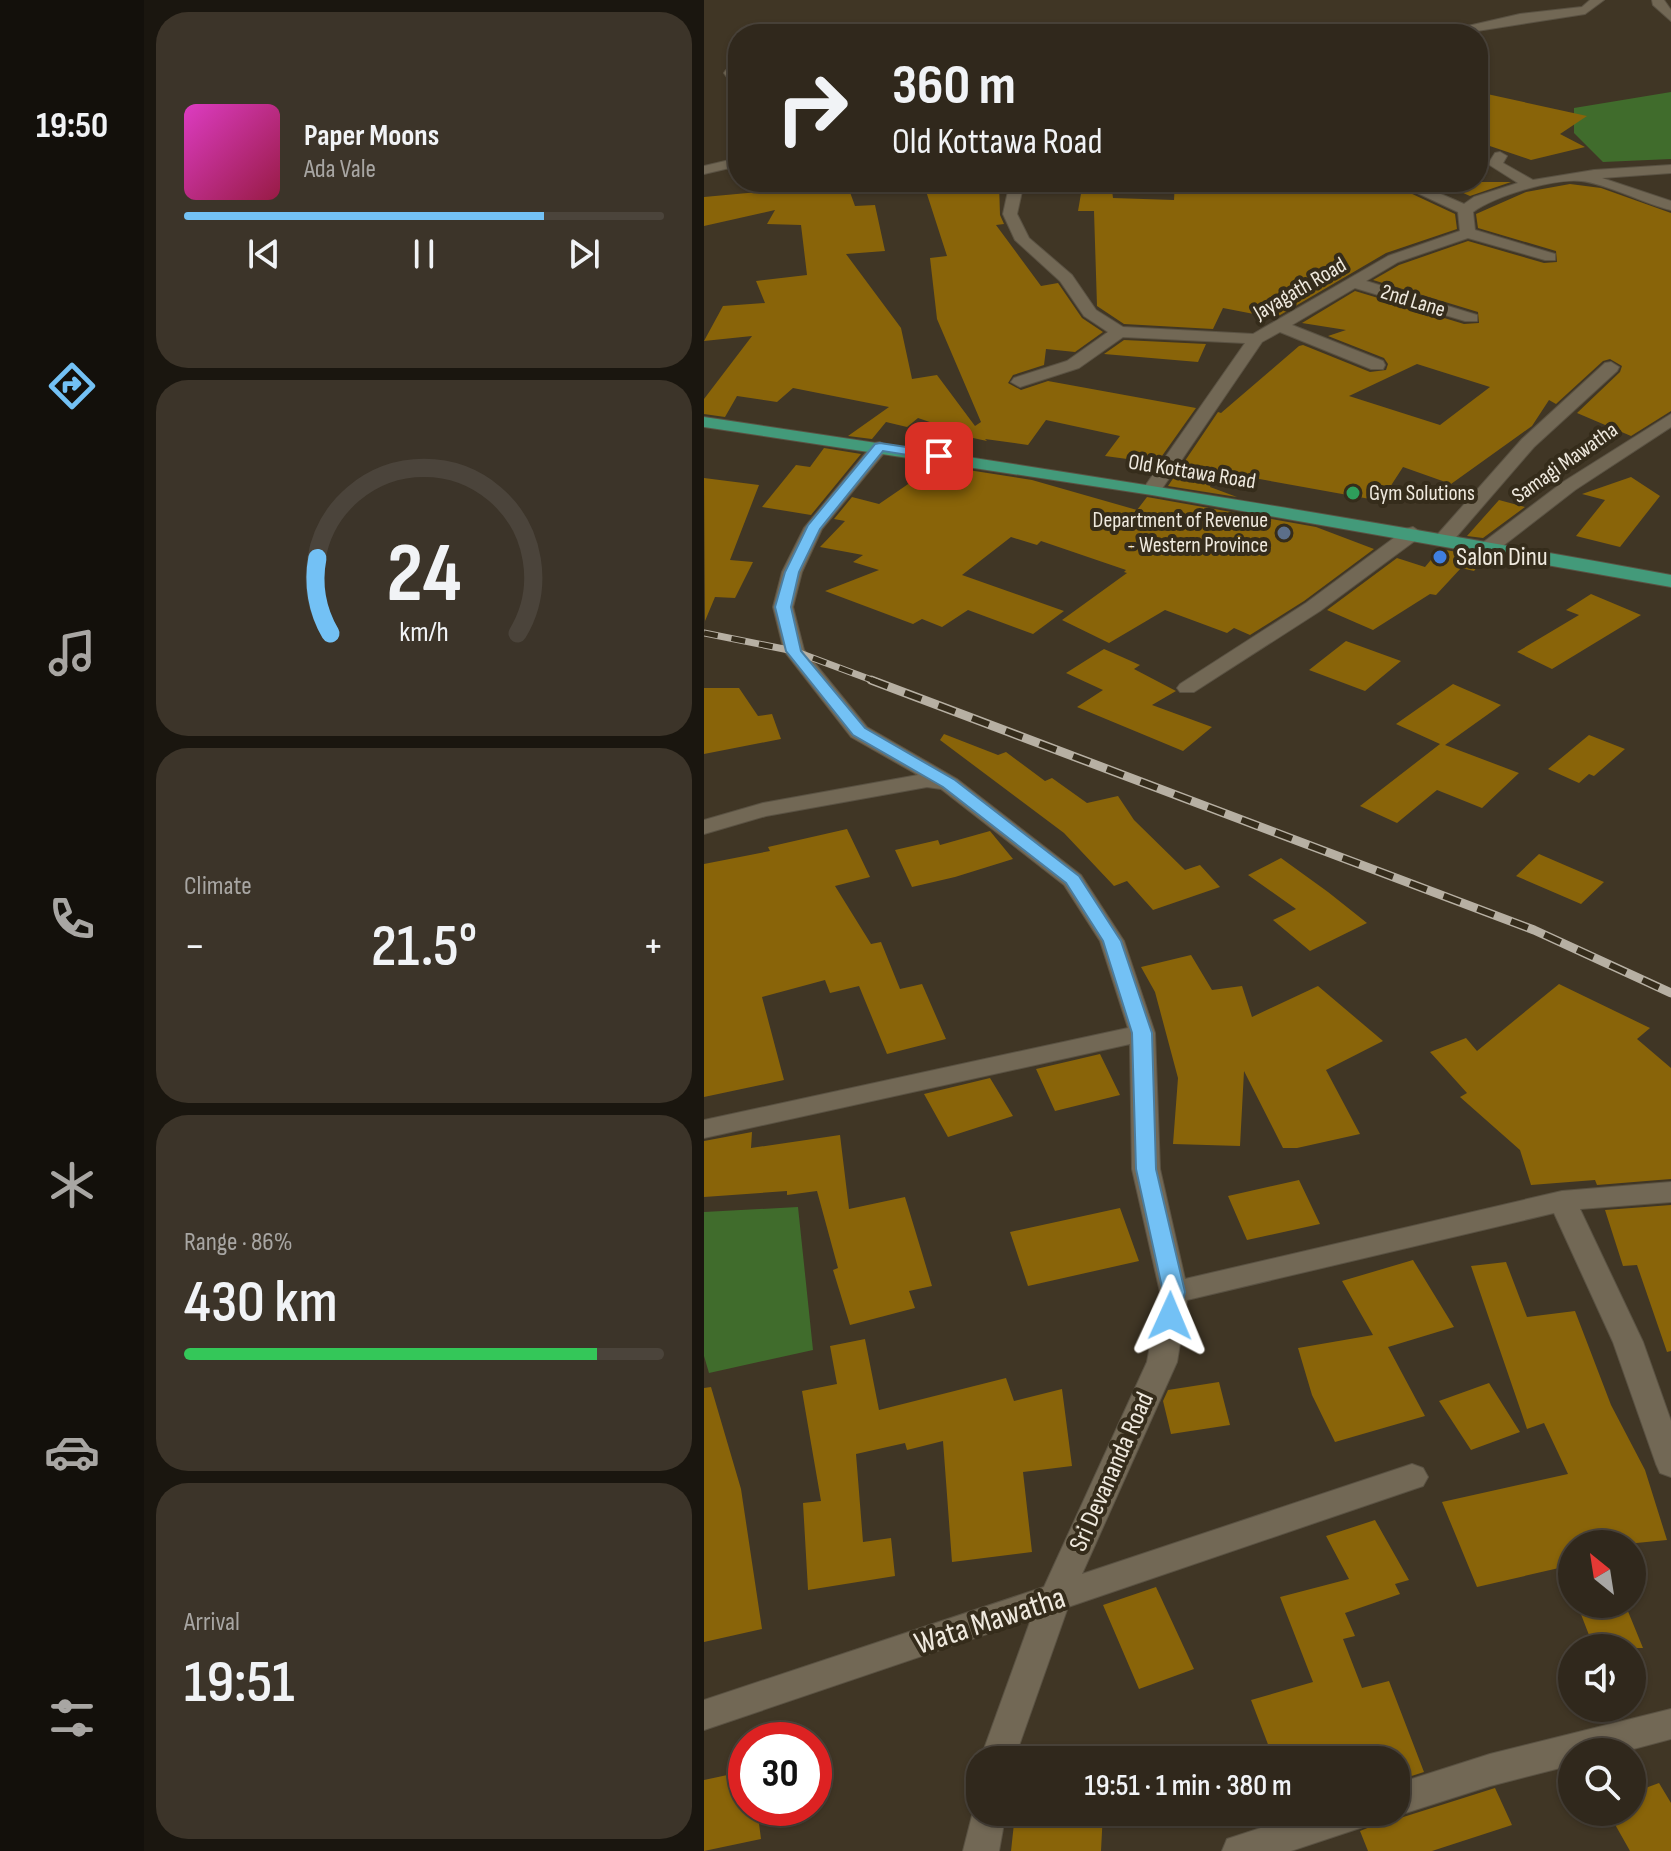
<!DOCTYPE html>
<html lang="en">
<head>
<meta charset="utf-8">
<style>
	:root { --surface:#30281c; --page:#3c3429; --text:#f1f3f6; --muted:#a8a6a3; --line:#4b443b; --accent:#73c1f5 }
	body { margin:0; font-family:"Sofia Sans Condensed",sans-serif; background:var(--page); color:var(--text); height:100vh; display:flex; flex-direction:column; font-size:30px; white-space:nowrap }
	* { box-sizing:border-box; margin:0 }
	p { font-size:26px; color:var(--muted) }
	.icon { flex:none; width:44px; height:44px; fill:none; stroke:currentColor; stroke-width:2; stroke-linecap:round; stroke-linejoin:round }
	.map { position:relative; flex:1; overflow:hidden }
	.details { display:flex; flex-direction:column; gap:12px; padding:12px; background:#1a160f; width:560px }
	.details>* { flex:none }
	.guide { position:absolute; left:24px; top:24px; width:760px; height:168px; border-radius:32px; box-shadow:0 2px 6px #0004,0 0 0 2px var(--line); background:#30281c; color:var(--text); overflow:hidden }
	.needle { width:52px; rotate:330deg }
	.tools { position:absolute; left:854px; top:1530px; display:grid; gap:16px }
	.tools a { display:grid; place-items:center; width:88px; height:88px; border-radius:50%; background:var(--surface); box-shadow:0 2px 6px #0004,0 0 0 2px var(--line); font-size:40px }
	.speed { position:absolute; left:24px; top:1722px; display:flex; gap:16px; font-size:40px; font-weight:700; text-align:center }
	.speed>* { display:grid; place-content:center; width:104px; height:104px; border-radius:50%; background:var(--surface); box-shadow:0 2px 6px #0004,0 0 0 2px var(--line); line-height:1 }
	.speed .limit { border:12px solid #d22; background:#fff; color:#111 }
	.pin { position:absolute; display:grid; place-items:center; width:68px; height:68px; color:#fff; margin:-34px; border-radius:16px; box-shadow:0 4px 12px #0006 }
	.me { position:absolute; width:88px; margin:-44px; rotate:1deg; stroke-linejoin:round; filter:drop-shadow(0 0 6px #0008) }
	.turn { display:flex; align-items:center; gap:28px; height:168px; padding:0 32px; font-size:36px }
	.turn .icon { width:104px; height:104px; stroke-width:2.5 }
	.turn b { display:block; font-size:56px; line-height:68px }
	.big { font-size:60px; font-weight:600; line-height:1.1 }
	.details .widget { flex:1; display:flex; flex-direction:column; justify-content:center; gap:12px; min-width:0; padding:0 28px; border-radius:32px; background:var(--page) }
	.details .dial { align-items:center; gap:0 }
	.dial svg { height:208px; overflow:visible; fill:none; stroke:var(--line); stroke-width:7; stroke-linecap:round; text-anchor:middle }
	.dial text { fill:var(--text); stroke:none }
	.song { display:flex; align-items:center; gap:24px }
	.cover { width:96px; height:96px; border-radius:12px; background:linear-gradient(135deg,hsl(310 70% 55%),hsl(340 70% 35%)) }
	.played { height:8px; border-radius:4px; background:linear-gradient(90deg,var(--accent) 75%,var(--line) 75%) }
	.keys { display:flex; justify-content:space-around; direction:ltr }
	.heat { display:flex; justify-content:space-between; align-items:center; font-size:44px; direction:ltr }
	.charge { height:12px; border-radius:6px; background:linear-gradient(90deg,#34c759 86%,var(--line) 0) }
	.trip { position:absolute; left:262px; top:1746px; width:444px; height:80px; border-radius:32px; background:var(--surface); box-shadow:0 2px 6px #0004,0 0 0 2px var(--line); font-weight:600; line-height:80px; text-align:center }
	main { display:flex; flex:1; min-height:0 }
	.dock { display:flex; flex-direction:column; width:144px; justify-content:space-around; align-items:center; background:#13100b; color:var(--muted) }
	.dock .icon { width:56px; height:56px }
	.dock .current { color:var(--accent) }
	.dock b { font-size:36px; color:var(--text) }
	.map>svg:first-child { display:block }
	.forest { fill:#406c2c }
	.building { fill:#896409; fill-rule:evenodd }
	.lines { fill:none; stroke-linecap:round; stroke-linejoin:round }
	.minor-casing { stroke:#5a5243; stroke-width:2 }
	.major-casing { stroke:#5a5243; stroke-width:2 }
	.minor { fill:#726855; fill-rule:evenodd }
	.major { fill:#439a7a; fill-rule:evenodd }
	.rail-far1-casing { stroke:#b7b0a3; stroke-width:7 }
	.rail-casing { stroke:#b7b0a3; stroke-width:9 }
	.rail-far1 { stroke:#352c1b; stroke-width:5; stroke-dasharray:14; stroke-linecap:butt }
	.rail { stroke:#352c1b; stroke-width:6; stroke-dasharray:18; stroke-linecap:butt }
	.route { fill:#73c1f5; stroke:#4b7d9f; stroke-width:2 }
	.leisure-dot { fill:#2e9e5b; stroke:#352c1b; stroke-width:3 }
	.service-dot { fill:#5c6f8a; stroke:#352c1b; stroke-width:3 }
	.shop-dot { fill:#3f7fe0; stroke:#352c1b; stroke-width:3 }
	.labels { text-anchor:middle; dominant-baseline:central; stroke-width:8; stroke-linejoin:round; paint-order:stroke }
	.far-street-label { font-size:22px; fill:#efe9de; stroke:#352c1b }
	.far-poi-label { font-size:22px; fill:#efe9de; stroke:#352c1b; text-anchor:start }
	.poi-label { font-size:26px; fill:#efe9de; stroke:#352c1b; text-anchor:start }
	.street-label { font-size:26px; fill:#efe9de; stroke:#352c1b }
	.near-street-label { font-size:32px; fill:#efe9de; stroke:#352c1b }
</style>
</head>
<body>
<main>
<nav class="dock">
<b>19:50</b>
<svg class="icon current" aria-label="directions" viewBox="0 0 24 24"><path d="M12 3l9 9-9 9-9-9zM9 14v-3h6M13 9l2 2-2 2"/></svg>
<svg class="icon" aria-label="music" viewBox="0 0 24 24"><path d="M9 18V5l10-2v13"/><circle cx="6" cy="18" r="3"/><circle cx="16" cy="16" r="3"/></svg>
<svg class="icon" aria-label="phone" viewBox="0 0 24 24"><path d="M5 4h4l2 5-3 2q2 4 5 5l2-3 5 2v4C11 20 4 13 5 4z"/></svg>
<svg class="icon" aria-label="climate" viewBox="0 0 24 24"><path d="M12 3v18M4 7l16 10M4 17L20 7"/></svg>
<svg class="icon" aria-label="car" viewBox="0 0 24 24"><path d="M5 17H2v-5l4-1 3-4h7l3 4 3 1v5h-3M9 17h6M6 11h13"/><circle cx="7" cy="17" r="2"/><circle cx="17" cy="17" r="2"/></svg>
<svg class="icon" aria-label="filters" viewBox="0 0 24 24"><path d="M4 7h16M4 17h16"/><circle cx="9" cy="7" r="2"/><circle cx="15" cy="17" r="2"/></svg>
</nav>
<section class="details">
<div class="widget">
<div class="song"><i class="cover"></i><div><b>Paper Moons</b><p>Ada Vale</p></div></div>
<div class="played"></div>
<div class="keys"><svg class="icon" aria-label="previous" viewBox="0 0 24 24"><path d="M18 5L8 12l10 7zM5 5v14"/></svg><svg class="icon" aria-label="pause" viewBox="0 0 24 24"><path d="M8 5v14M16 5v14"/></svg><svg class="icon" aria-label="next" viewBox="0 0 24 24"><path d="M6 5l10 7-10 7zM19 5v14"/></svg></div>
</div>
<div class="widget dial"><svg viewBox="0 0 100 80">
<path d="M14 69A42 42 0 1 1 86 69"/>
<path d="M14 69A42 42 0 0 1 9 40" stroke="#73c1f5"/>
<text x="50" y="56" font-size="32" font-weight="700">24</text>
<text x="50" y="72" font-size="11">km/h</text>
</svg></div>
<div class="widget"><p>Climate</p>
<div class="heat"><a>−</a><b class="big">21.5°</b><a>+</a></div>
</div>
<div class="widget"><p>Range · 86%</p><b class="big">430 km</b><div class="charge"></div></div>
<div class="widget"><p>Arrival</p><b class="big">19:51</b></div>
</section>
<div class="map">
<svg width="967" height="1851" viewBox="0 0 967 1851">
	<rect width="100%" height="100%" fill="#403625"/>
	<path class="forest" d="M 967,92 L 967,159 L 899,162 L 870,133 L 870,108 Z
		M 94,1207 L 109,1350 L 5,1373 L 0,1356 L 0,1212 Z"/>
	<path class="building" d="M 774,92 L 883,116 L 856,134 L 881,147 L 827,160 L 774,142 Z
		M 379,182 L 407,182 L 409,198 L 470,200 L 471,182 L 587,182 L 704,192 L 751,214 L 753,229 L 682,253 L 571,318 L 519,308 L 509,329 L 420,324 L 393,306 L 390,211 L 374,211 Z
		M 734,182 L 807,182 L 766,196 Z
		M 143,184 L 151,206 L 171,205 L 181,251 L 142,254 L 197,328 L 208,379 L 233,375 L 271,426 L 277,422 L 233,319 L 226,258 L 243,256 L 221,188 L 295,184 L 296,215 L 300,224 L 292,225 L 337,286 L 354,283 L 378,318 L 399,332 L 371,352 L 342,349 L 340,365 L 309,375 L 304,383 L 317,390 L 344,381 L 492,408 L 453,463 L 401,456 L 416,436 L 342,420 L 324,445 L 281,439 L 283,441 L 255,435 L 258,433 L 214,418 L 203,427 L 182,422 L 168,439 L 144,436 L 185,407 L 89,388 L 73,402 L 33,396 L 21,417 L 0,414 L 0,399 L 48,336 L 0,341 L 19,306 L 61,303 L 52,281 L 103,275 L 97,225 L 63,224 L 71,210 L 0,226 L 0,197 Z
		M 866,184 L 897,188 L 967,213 L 967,411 L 927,436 L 873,413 L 916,372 L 918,366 L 906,359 L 899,361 L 852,404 L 845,400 L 828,426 L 747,484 L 699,467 L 677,501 L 511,471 L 506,487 L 533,497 L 464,486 L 514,412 L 517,413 L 595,346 L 599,345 L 666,372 L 682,370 L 684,364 L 680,358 L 624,336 L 642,330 L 598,323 L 651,291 L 760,324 L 775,323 L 774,312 L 669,280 L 695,265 L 764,241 L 840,263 L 853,262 L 852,251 L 774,228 L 772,214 L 822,192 ZM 713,364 L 786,387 L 736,425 L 645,396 Z
		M 420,340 L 502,344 L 494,362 L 400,354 Z
		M 120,448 L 157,454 L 107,515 L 58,507 L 92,465 L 106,467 Z
		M 232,465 L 328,480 L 433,510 L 443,497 L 612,527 L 670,549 L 600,601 L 546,635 L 530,628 L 523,633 L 461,610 L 405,643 L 358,620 L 423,573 L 420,572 L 422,570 L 337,541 L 333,545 L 307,537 L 258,575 L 360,611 L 329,634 L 264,610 L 238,627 L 218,619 L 209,624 L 121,591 L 175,570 L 149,562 L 159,555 L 116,547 L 141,521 L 130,519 L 148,497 L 175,504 Z
		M 927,477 L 956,496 L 916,547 L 872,536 L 901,500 L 878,494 Z
		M 0,478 L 55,485 L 26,560 L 49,562 L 31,598 L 11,597 L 1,621 Z
		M 795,500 L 821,507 L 779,538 L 763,536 Z
		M 736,549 L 781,557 L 770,571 L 757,568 L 732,595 L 726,594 L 669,630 L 623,610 L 693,558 L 721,567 Z
		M 887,594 L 937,615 L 848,669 L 813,652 L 875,615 L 862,610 Z
		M 642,641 L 697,661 L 661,691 L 605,670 Z
		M 400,649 L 436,665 L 430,669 L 472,691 L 448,705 L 508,727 L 479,751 L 373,707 L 399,690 L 362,673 Z
		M 749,684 L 797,705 L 741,745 L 815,773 L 778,808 L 733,790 L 693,823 L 656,806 L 736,744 L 692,724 Z
		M 0,688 L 35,688 L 54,716 L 68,714 L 77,739 L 0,754 Z
		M 240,734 L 294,755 L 302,752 L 341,781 L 348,778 L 383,803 L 414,796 L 430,820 L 481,870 L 496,865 L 516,887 L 449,910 L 423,881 L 410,886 L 360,833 L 236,740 Z
		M 885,735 L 921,749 L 890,776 L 885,774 L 875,783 L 844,769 Z
		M 143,829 L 166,877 L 131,886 L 167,944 L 177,942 L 196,989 L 218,984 L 242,1039 L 183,1054 L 155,986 L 126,993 L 121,980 L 58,997 L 80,1080 L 0,1097 L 0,864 L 66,851 L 64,847 Z
		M 286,831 L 309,859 L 251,877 L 208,887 L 191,850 L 234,840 L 236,845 Z
		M 835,854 L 900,882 L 877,904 L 812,876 Z
		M 577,858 L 624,892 L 663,923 L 606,951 L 569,920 L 592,909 L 544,875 Z
		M 487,955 L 508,990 L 538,986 L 548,1017 L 614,986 L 679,1041 L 622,1070 L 656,1134 L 593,1148 L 579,1148 L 540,1071 L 536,1146 L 469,1144 L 474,1078 L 451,992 L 437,967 Z
		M 855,984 L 946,1028 L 933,1039 L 967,1068 L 967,1179 L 893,1185 L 891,1180 L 827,1185 L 816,1150 L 756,1097 L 763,1093 L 726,1052 L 762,1038 L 773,1051 Z
		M 396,1054 L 416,1095 L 351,1111 L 332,1069 Z
		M 286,1078 L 309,1116 L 244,1137 L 220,1094 Z
		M 48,1132 L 47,1148 L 136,1135 L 145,1209 L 201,1197 L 228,1286 L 205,1291 L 211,1308 L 146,1325 L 129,1270 L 134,1268 L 113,1191 L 83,1195 L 83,1191 L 0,1197 L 0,1141 Z
		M 595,1180 L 616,1224 L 543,1240 L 524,1196 Z
		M 967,1205 L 967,1351 L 963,1352 L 933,1265 L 919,1266 L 901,1210 Z
		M 416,1208 L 435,1261 L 324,1286 L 306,1232 Z
		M 709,1260 L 750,1327 L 684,1347 L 721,1416 L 631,1442 L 608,1395 L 594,1348 L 669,1335 L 638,1281 Z
		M 802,1262 L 823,1317 L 871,1311 L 907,1405 L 941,1470 L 963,1540 L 922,1544 L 868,1544 L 868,1565 L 773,1587 L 738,1502 L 864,1474 L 840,1423 L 823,1429 L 767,1266 Z
		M 161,1339 L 175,1410 L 302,1378 L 310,1401 L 358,1389 L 368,1466 L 319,1472 L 328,1552 L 248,1562 L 239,1441 L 203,1450 L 201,1443 L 152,1454 L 159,1542 L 187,1538 L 191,1576 L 104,1590 L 99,1503 L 117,1501 L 98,1391 L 133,1384 L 126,1346 Z
		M 515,1382 L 526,1425 L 467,1434 L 459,1401 L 464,1390 Z
		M 785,1383 L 816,1432 L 767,1450 L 735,1401 Z
		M 7,1387 L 37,1489 L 58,1629 L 0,1642 L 0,1388 Z
		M 671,1520 L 705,1580 L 691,1584 L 696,1594 L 641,1613 L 651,1636 L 639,1639 L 658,1688 L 685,1681 L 720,1772 L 692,1781 L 692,1760 L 570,1760 L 547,1700 L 609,1682 L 576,1597 L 645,1579 L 622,1536 Z
		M 452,1587 L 490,1669 L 435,1689 L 399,1605 Z
		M 873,1604 L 921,1604 L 939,1648 L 890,1648 Z
		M 42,1771 L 42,1808 L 53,1808 L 57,1839 L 0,1851 L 0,1780 Z
		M 955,1783 L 967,1803 L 967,1851 L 926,1851 L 904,1812 L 928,1812 L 928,1793 Z
		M 791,1788 L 808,1825 L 728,1851 L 664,1851 L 656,1831 L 671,1825 L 677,1812 L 693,1819 Z
		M 321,1812 L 399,1812 L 397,1851 L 307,1851 L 311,1814 L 321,1815 Z"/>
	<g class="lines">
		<defs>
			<path id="minor" d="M 886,0 L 900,0 L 881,14 L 754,34 L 729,34 L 816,14 L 878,7 Z
				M 948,0 L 960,0 L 967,10 L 967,21 L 949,5 Z
				M 22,70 L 32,70 L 34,87 L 29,86 L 20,73 Z
				M 796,152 L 803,156 L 799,163 L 829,180 L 890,170 L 967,165 L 967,173 L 898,178 L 967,201 L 967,210 C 941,204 901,183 877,181 C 850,178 791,196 769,212 L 771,230 L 851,254 L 851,260 L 841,260 L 764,238 L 694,262 L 662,281 L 773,315 L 773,321 L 761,321 L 651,288 L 588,325 L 679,361 L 681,365 L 679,369 L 667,369 L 576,332 L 558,342 L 455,493 L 441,493 L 439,489 L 541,343 L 419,337 L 375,368 L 316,387 L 307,382 L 310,378 L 363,361 L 404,332 L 380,316 L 356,281 L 311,240 L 299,214 L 306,182 L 320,182 L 313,214 L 325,238 L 368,275 L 392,310 L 419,327 L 549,334 L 684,256 L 756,231 L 754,212 L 690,182 L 709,182 L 760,204 L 770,197 L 814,183 L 784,164 L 791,153 Z
				M 34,158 L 34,166 L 0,174 L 0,166 Z
				M 907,362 L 915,367 L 913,371 L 830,447 L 747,543 L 733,543 L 730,539 L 733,535 L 818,439 L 901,363 Z
				M 967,414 L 967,427 L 871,490 L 791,552 L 777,552 L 774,548 L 777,544 L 859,482 Z
				M 176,442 L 185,447 L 118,529 L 98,572 L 89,607 L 100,650 L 163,727 L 253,779 L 377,875 L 420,941 L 451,1033 L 456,1169 L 481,1279 L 858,1191 L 967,1182 L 967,1202 L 876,1209 L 939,1342 L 967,1421 L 967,1477 L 956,1473 L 952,1464 L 909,1342 L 850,1213 L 483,1300 L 473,1362 L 378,1574 L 708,1464 L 719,1468 L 724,1477 L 719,1486 L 364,1607 L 310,1760 L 276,1760 L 327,1619 L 0,1730 L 0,1700 L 340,1587 L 443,1362 L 456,1292 L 428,1169 L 426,1044 L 0,1138 L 0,1120 L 424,1028 L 396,941 L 360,885 L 237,789 L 223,787 L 62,816 L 0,834 L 0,820 L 59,803 L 214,775 L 147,737 L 80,651 L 69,607 L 78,572 L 100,528 L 170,443 Z
				M 709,527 L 718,533 L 716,537 L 616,611 L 490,692 L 476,692 L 473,688 L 476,684 L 602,603 L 702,529 Z
				M 967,1709 L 967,1739 L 918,1752 L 868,1752 L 868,1765 L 786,1786 L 692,1816 L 681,1812 L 692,1812 L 692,1784 L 786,1754 Z
				M 276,1799 L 276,1812 L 302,1812 L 295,1851 L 259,1851 L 272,1800 Z
				M 605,1812 L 674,1812 L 668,1824 L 587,1851 L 518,1851 L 523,1839 Z"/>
			<path id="major" d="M 0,417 C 323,465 646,516 967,575 L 967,587 L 448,495 L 0,427 Z"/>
		</defs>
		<use href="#minor" class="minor-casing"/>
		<use href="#major" class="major-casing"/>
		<use href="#minor" class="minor"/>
		<use href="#major" class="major"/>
		<defs>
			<path id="rail-far1" d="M 0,633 L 90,651 L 173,682"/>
			<path id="rail" d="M 167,680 L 830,930 L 967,993"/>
		</defs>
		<use href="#rail-far1" class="rail-far1-casing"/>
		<use href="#rail" class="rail-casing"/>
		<use href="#rail-far1" class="rail-far1"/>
		<use href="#rail" class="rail"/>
	</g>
	<path class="route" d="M 176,443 L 235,452 L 242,456 L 235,460 L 179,451 L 116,529 L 95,572 L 87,607 L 97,651 L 161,728 L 251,780 L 375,876 L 417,941 L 448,1033 L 452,1169 L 481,1292 L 474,1322 L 466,1324 L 458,1322 L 455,1316 L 459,1292 L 432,1169 L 428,1033 L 399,941 L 362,883 L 239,787 L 149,735 L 82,651 L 71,607 L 81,572 L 104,525 L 171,444 Z"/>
	<circle class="leisure-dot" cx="649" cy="493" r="8"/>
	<circle class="service-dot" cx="580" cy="533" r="8"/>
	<circle class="shop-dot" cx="736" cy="557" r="8"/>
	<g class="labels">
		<g class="far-street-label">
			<text transform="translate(596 289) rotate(-30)">Jayagath Road</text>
			<text transform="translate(709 301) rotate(17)">2nd Lane</text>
			<text transform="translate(861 463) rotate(-35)">Samagi Mawatha</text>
			<text transform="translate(488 472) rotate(9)">Old Kottawa Road</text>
		</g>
		<g class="far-poi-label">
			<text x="665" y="493">Gym Solutions</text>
			<text x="564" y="520" text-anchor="end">Department of Revenue<tspan x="564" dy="25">- Western Province</tspan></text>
		</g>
		<g class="poi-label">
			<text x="752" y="557">Salon Dinu</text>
		</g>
		<g class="street-label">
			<text transform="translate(408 1472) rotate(-66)">Sri Devananda Road</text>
		</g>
		<g class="near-street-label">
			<text transform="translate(286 1621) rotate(-18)">Wata Mawatha</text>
		</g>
	</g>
</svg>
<div class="tools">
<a><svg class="needle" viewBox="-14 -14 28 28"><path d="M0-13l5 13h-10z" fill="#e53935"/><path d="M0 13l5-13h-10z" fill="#a8a6a3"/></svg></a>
<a><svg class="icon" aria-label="sound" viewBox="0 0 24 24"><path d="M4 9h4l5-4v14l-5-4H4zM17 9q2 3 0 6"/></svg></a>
<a><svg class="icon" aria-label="search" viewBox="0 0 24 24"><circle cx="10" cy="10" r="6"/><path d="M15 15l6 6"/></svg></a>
</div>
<div class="speed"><div class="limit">30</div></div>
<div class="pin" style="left:235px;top:456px;background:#d93025"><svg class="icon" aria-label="arrive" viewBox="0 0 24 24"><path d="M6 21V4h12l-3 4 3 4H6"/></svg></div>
<svg class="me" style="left:466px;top:1316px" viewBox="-20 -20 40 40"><path d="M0-17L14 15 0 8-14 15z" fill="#73c1f5" stroke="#fff" stroke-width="4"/></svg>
<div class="trip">19:51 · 1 min · 380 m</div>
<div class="guide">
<div class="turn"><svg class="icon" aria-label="right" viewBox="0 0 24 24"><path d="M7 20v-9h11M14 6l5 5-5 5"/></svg><div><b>360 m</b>Old Kottawa Road</div></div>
</div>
</div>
</main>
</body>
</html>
